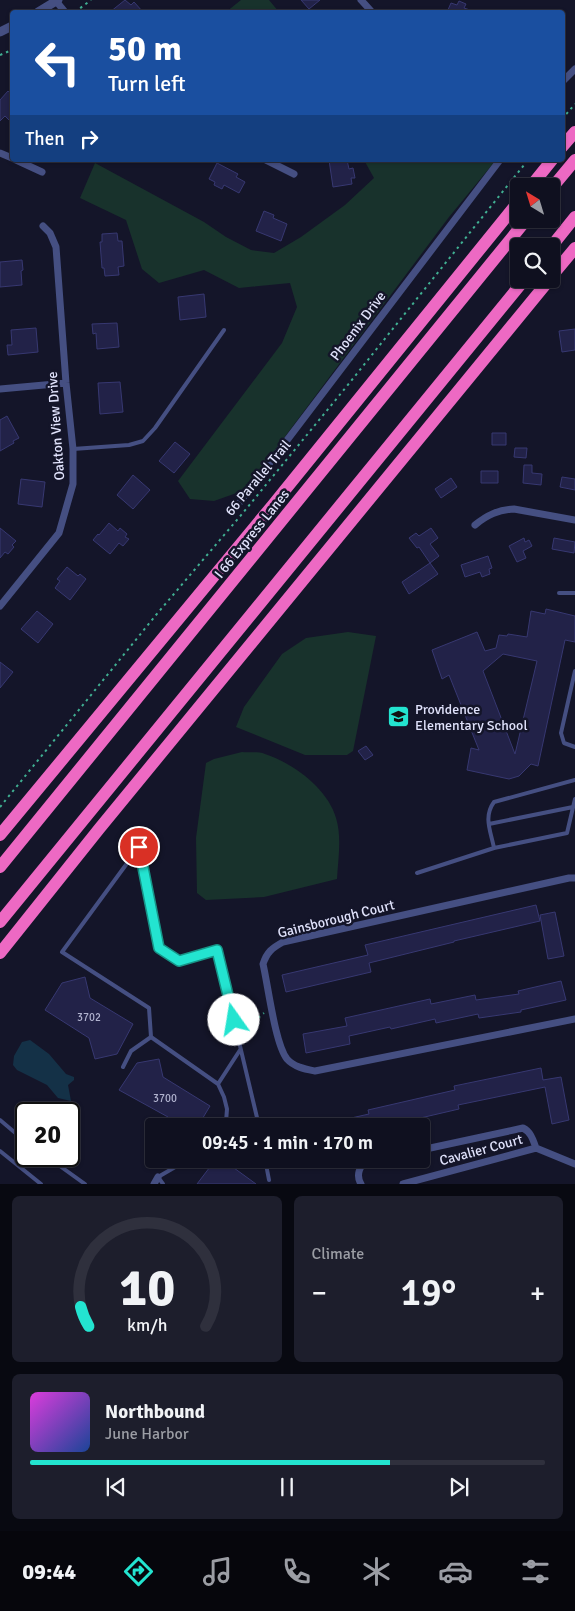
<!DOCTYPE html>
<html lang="en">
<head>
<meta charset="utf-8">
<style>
	:root { --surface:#0f101f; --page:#1d1e2c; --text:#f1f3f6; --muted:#9b9da4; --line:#2f303d; --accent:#23e4d0 }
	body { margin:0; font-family:Signika,sans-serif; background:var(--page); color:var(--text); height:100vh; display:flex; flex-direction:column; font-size:19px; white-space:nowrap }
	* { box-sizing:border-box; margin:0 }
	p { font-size:16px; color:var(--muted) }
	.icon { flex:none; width:28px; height:28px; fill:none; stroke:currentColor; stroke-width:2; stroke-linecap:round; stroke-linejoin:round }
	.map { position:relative; height:1184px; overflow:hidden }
	.sheet { display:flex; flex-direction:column; gap:12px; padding:12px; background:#080911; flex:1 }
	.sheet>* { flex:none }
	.hud { position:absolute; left:10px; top:10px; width:555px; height:152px; border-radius:5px; box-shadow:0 1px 4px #0004,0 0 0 1px var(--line); background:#1a4fa0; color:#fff; overflow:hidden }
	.needle { width:32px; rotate:322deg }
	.controls { position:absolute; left:510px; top:178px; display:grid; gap:10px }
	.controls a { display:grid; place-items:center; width:50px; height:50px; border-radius:5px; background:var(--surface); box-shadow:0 1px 4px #0004,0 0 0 1px var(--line); font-size:25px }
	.speed { position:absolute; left:15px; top:1102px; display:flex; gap:10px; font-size:25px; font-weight:700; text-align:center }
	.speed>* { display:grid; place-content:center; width:65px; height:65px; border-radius:50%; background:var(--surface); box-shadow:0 1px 4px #0004,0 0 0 1px var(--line); line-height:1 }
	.speed .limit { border:2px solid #111; border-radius:8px; background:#fff; color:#111 }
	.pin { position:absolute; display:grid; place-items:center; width:42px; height:42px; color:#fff; margin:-21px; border:2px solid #fff; border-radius:50%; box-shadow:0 1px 5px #0007 }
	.me { position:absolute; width:55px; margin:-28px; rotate:347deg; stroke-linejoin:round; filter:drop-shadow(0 0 4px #0008) }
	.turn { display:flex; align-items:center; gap:18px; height:105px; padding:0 15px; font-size:22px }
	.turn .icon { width:65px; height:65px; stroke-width:2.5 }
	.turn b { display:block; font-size:35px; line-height:42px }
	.then { display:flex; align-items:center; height:48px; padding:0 15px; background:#0003; gap:10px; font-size:19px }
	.big { font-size:38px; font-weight:600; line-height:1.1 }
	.sheet .card { flex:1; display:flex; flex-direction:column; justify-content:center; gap:8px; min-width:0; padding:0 18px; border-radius:8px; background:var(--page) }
	.sheet .dial { align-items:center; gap:0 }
	.dial svg { height:130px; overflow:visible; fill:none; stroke:var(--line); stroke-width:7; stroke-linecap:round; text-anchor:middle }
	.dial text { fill:var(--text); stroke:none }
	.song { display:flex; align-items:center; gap:15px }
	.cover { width:60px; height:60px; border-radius:8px; background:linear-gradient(135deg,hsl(300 70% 55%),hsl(220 70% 35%)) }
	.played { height:5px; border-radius:2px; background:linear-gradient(90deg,var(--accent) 70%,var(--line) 70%) }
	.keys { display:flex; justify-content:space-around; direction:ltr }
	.heat { display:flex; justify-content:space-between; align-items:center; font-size:28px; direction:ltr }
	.sheet .tiles { flex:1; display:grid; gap:12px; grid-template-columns:1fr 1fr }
	.card:last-child { grid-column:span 2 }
	.trip { position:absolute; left:145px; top:1118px; width:285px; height:50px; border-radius:5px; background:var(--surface); box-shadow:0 1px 4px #0004,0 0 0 1px var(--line); font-weight:600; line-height:50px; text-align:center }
	.dock { display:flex; height:80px; justify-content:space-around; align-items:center; background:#06060c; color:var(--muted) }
	.dock .icon { width:35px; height:35px }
	.dock .on { color:var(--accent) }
	.dock b { font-size:22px; color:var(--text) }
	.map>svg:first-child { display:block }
	.green { fill:#18322c }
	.water { fill:#143147 }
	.building { fill:#222248; stroke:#373871; fill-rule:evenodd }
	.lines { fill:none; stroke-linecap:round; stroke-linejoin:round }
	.path { stroke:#40af92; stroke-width:2; stroke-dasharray:2.5 4; stroke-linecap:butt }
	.service { stroke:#454f82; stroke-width:4 }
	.minor { stroke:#454f82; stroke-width:7 }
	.tertiary { stroke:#454f82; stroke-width:9 }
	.motorway { stroke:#ed69c3; stroke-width:12 }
	.route-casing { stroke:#179487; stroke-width:12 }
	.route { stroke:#23e4d0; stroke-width:9 }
	.labels { text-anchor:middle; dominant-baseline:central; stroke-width:5; stroke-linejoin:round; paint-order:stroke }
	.number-label { font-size:11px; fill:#b0b2ce }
	.street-label { font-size:14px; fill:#e0e2fb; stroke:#141529 }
	.poi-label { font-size:14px; fill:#e0e2fb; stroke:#141529; text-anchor:start }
</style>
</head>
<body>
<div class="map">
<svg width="575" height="1184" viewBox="0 0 575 1184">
	<rect width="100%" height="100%" fill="#141529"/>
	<path class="green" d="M 241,0 L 269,0 L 279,12 L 226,12 Z
		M 364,160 L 496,160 L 449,217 L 245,490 L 214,501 L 190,499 L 178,481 L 282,343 L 297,307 L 290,283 L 239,288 L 204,270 L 159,283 L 142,269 L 126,220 L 80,198 L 95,163 L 204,222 L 226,237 L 251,250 L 274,253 L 301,237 L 345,205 L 374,178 Z
		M 348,632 L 376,636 L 353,751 L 347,755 L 305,755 L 236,727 L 244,707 L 282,654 L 306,638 Z
		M 242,752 C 249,753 258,751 265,754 C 293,763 328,789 336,818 C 342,837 338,860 337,879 L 264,897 L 206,900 L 197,893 L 196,838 L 206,763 L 214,759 Z"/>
	<path class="water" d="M 30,1040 L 49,1054 L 66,1074 L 74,1077 L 74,1080 L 68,1085 L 71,1101 L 58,1098 L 47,1085 L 17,1070 L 13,1065 L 14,1056 L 22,1042 Z"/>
	<path class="building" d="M 125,0 L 131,5 L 134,2 L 143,12 L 110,12 Z
		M 301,0 L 320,0 L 309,9 Z
		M 459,1 L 466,4 L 464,8 L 476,12 L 447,12 L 451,3 L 457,5 Z
		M 8,91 L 12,95 L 12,116 L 9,120 L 5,116 L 0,121 L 0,100 Z
		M 329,160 L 347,160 L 349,169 L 353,168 L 355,178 L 351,178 L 352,184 L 333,187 Z
		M 217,163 L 238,174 L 236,177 L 245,182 L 239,193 L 224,185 L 222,189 L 214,185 L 215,182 L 209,179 Z
		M 264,211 L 274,215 L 273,218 L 287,224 L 281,241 L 256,231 Z
		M 117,233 L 118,241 L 122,241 L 124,266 L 118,267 L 119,275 L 105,276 L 104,268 L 102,268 L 100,242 L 102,242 L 102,234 Z
		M 22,260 L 23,270 L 21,271 L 22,285 L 0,287 L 0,262 Z
		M 204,294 L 206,317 L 180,320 L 178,297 Z
		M 117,323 L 119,347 L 97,349 L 96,333 L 93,334 L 92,324 Z
		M 36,328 L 38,352 L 8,355 L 7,345 L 12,345 L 11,330 Z
		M 575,329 L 575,350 L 562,352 L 559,331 Z
		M 120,382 L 123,412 L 100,414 L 98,383 Z
		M 7,416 L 19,438 L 13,441 L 14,443 L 0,451 L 0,420 Z
		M 492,433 L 506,433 L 506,445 L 492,445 Z
		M 175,442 L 190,454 L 174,473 L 159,461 Z
		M 515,448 L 527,448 L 526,458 L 514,457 Z
		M 524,465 L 532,465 L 532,473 L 542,474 L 541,485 L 523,483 Z
		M 481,471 L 498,471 L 498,483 L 481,483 Z
		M 133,475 L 150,490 L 133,509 L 117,495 Z
		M 562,477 L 575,479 L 575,490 L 560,487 Z
		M 451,478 L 457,487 L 441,498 L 435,489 Z
		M 21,479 L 45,482 L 42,507 L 18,504 Z
		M 109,523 L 118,531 L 120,528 L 127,534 L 125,537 L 129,539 L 123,546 L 119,543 L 110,554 L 93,540 L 98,534 L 99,535 Z
		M 0,528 L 16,541 L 12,545 L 14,547 L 8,554 L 5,552 L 0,558 Z
		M 431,528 L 438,538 L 430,544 L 439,556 L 430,563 L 419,547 L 417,548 L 409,538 L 416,533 L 419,536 Z
		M 524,538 L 525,542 L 529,540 L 532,546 L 523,551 L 526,558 L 517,562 L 509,546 Z
		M 554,538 L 575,542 L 574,553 L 552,549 Z
		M 488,556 L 492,568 L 489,569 L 490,574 L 482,577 L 480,572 L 465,577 L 461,565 Z
		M 430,563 L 438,574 L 409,594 L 402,582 Z
		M 67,567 L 78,576 L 80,574 L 86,579 L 70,600 L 55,588 L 60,581 L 57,579 Z
		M 546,609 L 575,616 L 575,642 L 565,640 L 538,766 L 531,764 L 519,776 L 509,779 L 467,770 L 471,748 L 479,750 L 449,675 L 442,679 L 432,650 L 477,632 L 485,651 L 496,648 L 499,635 L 507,636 L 508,634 L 527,637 L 531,611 L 545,614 ZM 503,654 L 537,661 L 515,754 L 483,671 Z
		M 37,611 L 53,624 L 38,643 L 21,629 Z
		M 0,662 L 13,672 L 0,688 Z
		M 366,746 L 373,755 L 365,760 L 358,751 Z
		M 536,905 L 540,921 L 454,941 L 454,942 L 369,963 L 371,972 L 286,992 L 282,975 L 368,955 L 365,945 Z
		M 555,912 L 564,956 L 548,959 L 540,915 Z
		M 85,977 L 90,998 L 133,1024 L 117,1054 L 95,1059 L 89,1038 L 45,1010 L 62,983 Z
		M 561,981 L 566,1000 L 521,1010 L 521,1012 L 479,1018 L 478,1014 L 436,1023 L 435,1019 L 391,1029 L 390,1027 L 349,1036 L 350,1044 L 306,1053 L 303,1034 L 347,1026 L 345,1018 L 430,999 L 431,1004 L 475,995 L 476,1000 L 519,994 L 518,991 Z
		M 159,1059 L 163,1077 L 210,1106 L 198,1126 L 169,1126 L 168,1117 L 119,1090 L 137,1063 Z
		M 541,1068 L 543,1080 L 561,1077 L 569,1120 L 552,1124 L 545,1087 L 458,1105 L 459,1109 L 386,1126 L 330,1126 L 329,1123 L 369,1114 L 368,1110 L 455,1090 L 454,1086 Z
		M 223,1160 L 256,1184 L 197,1184 L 213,1163 L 218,1166 Z"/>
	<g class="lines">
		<path class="path" d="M 75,12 L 91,0
			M 0,55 L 12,50
			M 562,119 L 575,104
			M 0,807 L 156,615 L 242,514 L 347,386 L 528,160
			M 243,1030 L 264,1013"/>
		<path class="service" d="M 73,449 L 129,445 L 143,441 L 155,428 L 224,330
			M 559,593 L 575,593
			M 575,671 L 561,733 L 564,743 L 575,747
			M 575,780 L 494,802 C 483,817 491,832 494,848 L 567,833 L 575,799
			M 489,824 L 573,807
			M 417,873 L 494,848
			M 123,1067 L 131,1051 L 151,1037
			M 218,1084 L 240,1050
			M 0,1120 L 26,1142
			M 225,1126 L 226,1122 L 227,1109 L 224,1097 L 218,1084 L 151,1037 L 149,1008 L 62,952 L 139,847 L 159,948 L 179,961 L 217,949 L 259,1126
			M 0,1151 L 41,1184
			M 46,1156 L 85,1184
			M 265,1159 L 269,1180
			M 20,1167 L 28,1156
			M 163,1184 L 158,1177 L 189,1159"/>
		<path class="minor" d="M 361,0 L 372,12
			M 56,1 L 65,12
			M 562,82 L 575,69
			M 0,153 L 12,158
			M 16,160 L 42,172
			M 266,160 L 294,174
			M 0,389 L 66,383
			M 237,506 L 500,160
			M 475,525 C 487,515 498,510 514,509 L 575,520
			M 0,606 L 59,533 L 73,484 L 73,449 L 66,383 L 56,247 L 50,233 L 43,226
			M 575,878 L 569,878 L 283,942 C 272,948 267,952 263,964 C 268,985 275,1044 287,1059 C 294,1067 305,1069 315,1071 L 575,1019
			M 421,1150 L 523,1128 C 531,1132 533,1140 536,1148
			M 154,1184 L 158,1177
			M 361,1184 C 356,1176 359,1165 367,1162 C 371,1160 376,1160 381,1159
			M 403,1184 L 536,1148 L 575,1164"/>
		<path class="tertiary" d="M 38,12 L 58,0
			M 0,32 L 12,26"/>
		<path class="motorway" d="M 562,147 L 575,132
			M 531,186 L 552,160
			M 551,189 L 575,160
			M 551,247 L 575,217
			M 551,277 L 575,248
			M 0,835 L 272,506 L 519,201
			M 0,867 L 527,219
			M 0,922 L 525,279
			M 0,953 L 99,829 L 550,279"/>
	</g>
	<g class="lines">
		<defs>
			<path id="route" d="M 139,847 L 159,948 L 179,961 L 217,950 L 234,1020"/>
		</defs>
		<use href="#route" class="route-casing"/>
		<use href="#route" class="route"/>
	</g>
	<defs>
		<symbol id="school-square" viewBox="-11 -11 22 22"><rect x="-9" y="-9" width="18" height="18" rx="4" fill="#23e4d0" stroke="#141529"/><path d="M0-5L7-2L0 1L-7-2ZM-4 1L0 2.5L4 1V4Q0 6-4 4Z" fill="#111"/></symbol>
	</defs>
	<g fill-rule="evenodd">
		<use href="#school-square" x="386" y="704" width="25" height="25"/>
	</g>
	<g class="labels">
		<g class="number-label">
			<text x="89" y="1017">3702</text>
			<text x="165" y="1098">3700</text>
		</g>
		<g class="street-label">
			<text transform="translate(358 326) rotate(-53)">Phoenix Drive</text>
			<text transform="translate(56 426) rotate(-94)">Oakton View Drive</text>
			<text transform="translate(258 478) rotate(-50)">66 Parallel Trail</text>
			<text transform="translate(252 534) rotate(-51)">I 66 Express Lanes</text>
			<text transform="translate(336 919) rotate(-14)">Gainsborough Court</text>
			<text transform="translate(481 1150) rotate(-15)">Cavalier Court</text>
		</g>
		<g class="poi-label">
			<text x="415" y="709">Providence<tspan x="415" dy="16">Elementary School</tspan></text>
		</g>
	</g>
</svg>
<div class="controls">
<a><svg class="needle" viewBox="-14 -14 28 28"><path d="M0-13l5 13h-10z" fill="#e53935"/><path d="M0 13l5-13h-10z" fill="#9b9da4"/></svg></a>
<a><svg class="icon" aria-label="search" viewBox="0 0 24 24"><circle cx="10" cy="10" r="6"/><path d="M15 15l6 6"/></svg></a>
</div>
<div class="speed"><div class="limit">20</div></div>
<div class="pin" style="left:139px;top:847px;background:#d93025"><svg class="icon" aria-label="arrive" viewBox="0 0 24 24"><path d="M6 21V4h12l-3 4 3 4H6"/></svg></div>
<svg class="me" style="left:234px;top:1020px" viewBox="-20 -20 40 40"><circle r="19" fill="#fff"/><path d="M0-13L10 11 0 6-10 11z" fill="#23e4d0"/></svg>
<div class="trip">09:45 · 1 min · 170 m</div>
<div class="hud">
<div class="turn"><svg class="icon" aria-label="left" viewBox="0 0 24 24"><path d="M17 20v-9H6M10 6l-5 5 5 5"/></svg><div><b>50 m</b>Turn left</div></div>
<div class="then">Then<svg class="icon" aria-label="right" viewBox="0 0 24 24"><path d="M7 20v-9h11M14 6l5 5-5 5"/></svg></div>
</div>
</div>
<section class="sheet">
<div class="tiles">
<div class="card dial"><svg viewBox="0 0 100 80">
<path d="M14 69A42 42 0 1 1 86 69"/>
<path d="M14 69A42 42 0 0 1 9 57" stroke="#23e4d0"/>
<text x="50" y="56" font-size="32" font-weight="700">10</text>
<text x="50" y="72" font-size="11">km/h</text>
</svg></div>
<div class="card"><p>Climate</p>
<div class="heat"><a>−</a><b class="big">19°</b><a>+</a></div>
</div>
<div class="card">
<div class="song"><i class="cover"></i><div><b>Northbound</b><p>June Harbor</p></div></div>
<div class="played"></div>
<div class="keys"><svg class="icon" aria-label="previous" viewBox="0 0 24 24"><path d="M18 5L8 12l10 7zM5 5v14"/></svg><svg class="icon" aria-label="pause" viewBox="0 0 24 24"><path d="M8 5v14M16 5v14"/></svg><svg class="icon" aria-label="next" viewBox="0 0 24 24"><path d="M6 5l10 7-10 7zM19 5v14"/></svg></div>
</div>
</div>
</section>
<nav class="dock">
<b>09:44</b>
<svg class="icon on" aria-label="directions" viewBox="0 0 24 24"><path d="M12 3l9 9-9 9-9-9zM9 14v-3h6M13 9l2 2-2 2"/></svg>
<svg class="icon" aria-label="music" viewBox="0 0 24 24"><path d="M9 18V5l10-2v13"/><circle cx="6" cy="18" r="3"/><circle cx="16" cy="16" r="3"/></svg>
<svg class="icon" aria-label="phone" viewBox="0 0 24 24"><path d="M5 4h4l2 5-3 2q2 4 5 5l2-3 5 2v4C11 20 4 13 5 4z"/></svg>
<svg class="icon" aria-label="climate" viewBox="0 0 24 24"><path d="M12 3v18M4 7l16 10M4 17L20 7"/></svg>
<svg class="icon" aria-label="car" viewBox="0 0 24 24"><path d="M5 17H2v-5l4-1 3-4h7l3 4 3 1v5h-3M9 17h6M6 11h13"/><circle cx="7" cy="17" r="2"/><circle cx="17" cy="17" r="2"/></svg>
<svg class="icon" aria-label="filters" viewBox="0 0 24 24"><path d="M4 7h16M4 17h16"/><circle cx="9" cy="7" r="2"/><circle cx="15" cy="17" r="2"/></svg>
</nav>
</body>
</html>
